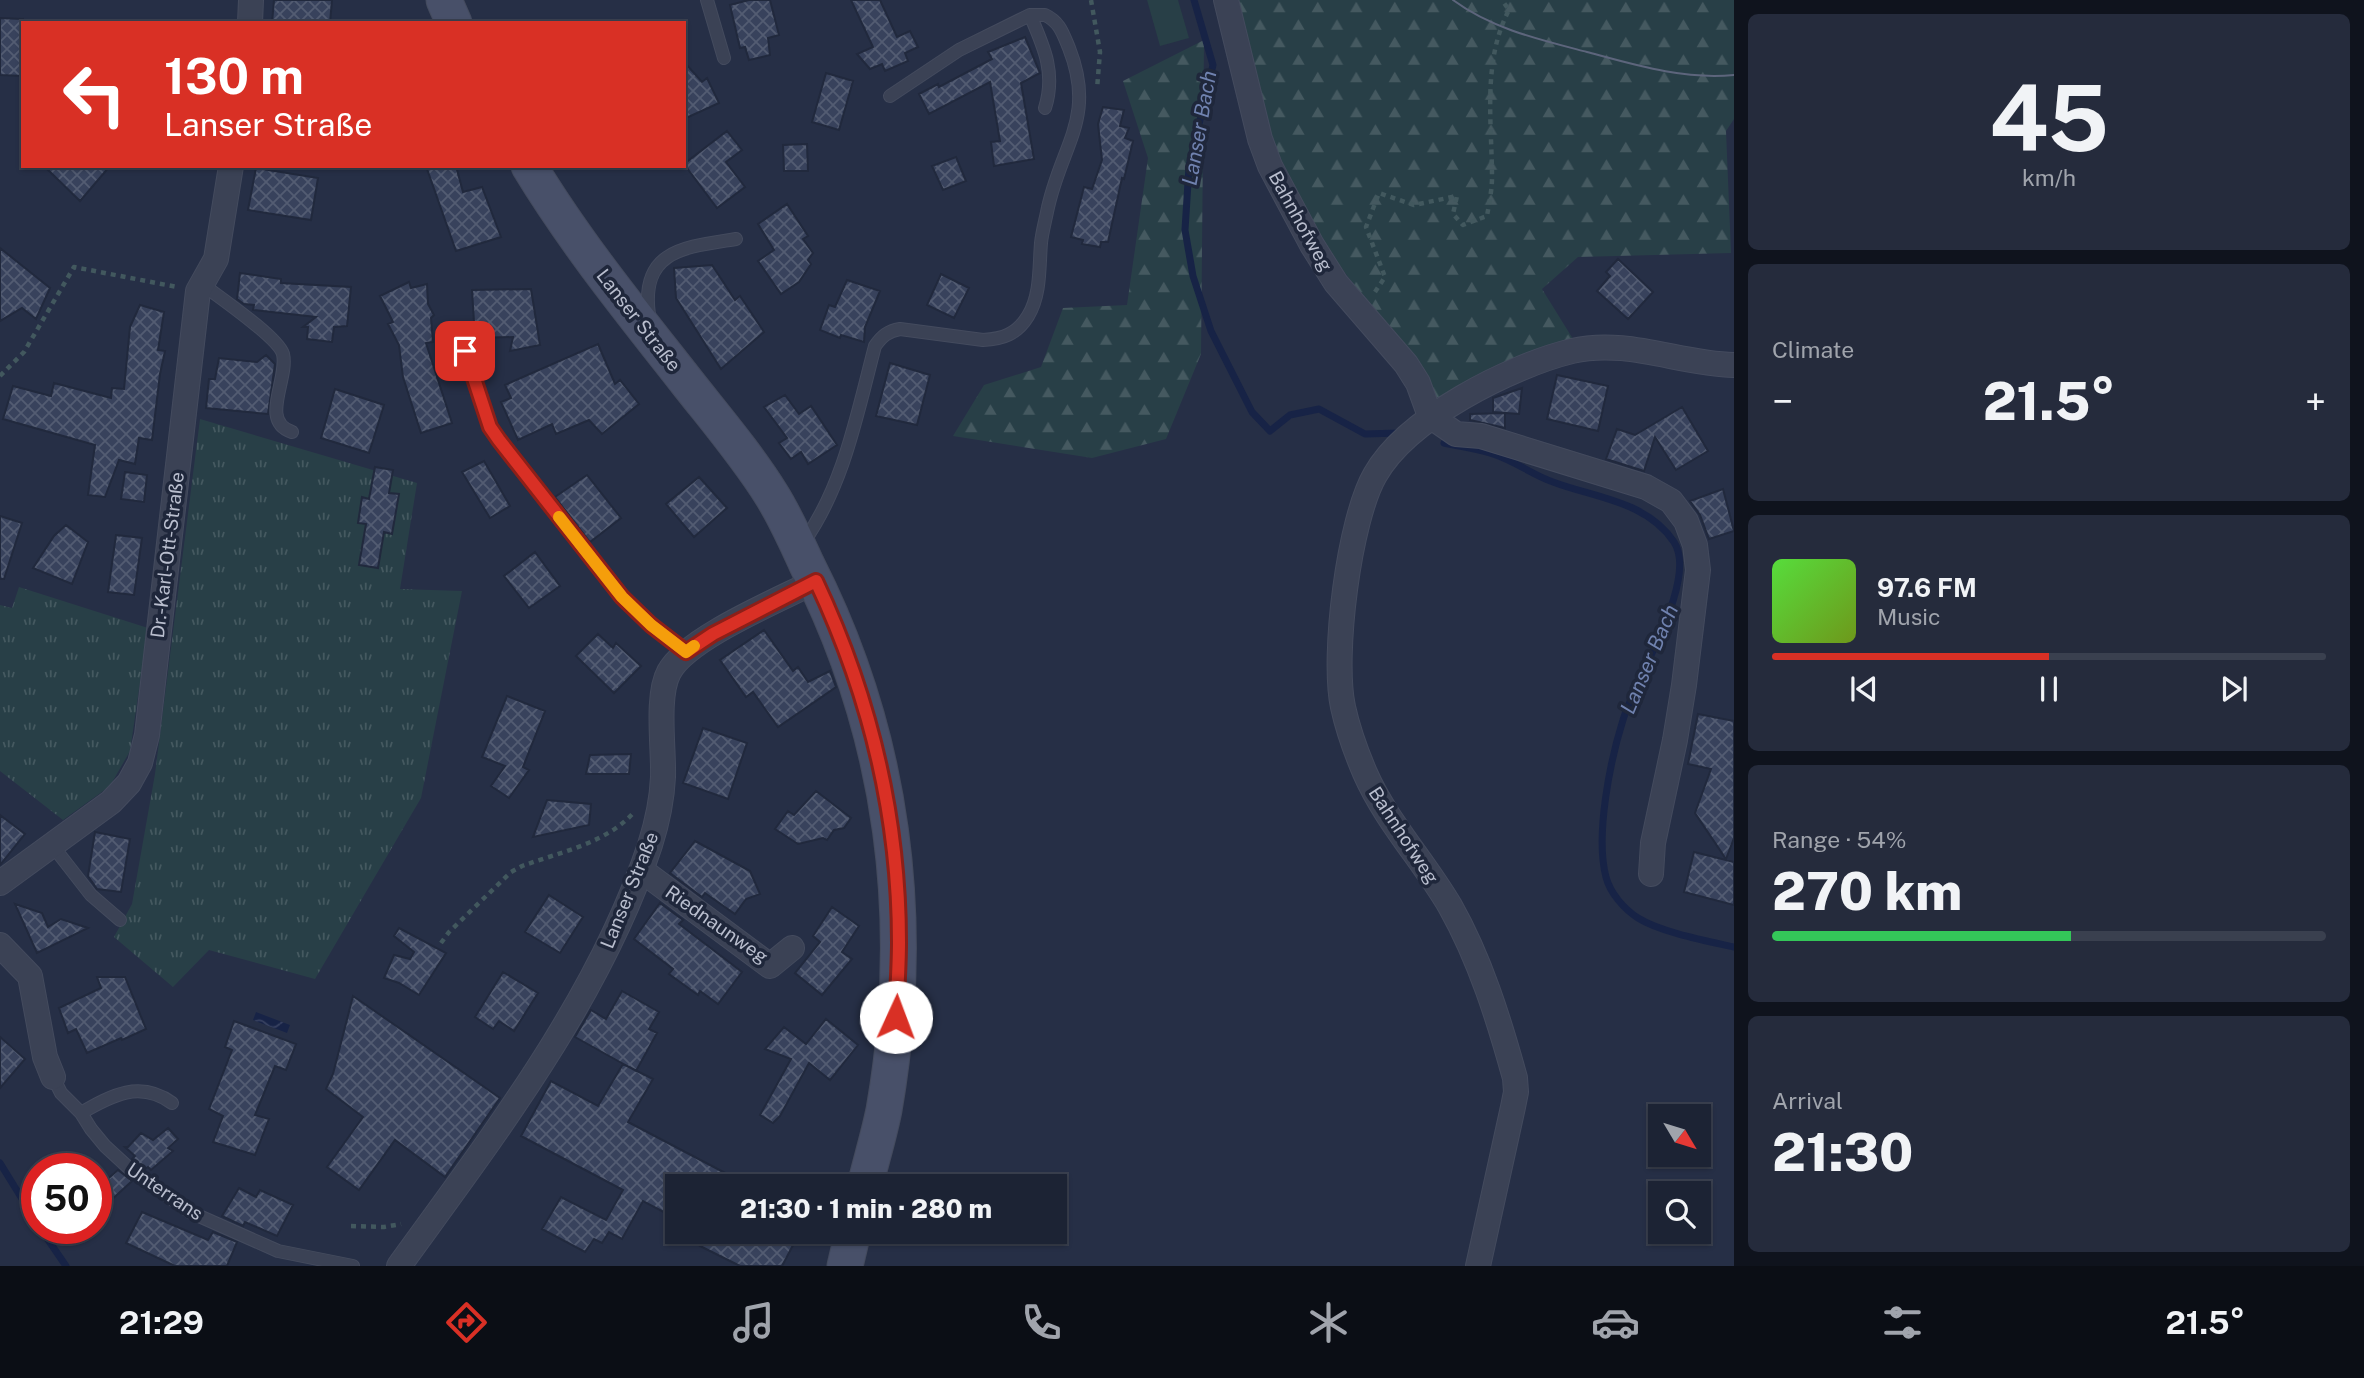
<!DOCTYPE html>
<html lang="en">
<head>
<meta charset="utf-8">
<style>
	:root { --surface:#1c2334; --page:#252b3c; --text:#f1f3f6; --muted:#a0a4ac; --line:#3a404f; --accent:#d93025 }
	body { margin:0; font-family:"Public Sans",sans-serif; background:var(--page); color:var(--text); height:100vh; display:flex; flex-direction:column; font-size:26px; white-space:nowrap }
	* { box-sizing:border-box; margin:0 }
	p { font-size:23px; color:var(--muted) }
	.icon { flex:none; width:38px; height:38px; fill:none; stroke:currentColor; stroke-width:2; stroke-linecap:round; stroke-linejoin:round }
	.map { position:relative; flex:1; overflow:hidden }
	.side { display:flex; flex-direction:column; gap:14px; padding:14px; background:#0f131d; width:630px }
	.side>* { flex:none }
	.guide { position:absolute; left:21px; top:21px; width:665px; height:147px; border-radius:0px; box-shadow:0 2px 5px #0004,0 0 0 2px var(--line); background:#d93025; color:#fff; overflow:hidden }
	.needle { width:46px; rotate:128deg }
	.fabs { position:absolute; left:1648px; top:1104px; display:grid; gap:14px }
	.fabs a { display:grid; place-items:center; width:63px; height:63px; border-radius:0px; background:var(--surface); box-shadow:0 2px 5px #0004,0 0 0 2px var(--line); font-size:35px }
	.speed { position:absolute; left:21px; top:1153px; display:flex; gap:14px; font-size:35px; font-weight:700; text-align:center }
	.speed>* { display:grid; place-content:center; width:91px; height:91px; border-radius:50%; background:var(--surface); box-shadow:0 2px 5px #0004,0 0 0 2px var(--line); line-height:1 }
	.speed .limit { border:10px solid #d22; background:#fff; color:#111 }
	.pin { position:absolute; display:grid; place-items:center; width:60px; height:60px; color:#fff; margin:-30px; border-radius:14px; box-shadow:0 4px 10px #0006 }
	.me { position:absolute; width:77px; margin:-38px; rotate:2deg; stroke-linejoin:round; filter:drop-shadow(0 0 5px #0008) }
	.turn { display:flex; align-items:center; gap:24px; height:147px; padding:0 28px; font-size:32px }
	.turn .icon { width:91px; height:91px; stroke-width:2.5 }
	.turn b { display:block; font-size:49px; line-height:60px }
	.big { font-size:52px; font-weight:800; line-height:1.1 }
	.side .widget { flex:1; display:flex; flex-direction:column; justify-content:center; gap:10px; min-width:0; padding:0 24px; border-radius:10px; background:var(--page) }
	.side .dial { align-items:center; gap:0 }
	.dial b { font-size:91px; line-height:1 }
	.song { display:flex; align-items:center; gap:21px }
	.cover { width:84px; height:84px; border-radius:10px; background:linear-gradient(135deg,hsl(110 70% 55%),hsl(80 70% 35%)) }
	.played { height:7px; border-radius:4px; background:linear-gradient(90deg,var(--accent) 50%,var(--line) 50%) }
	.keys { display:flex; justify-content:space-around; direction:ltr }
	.heat { display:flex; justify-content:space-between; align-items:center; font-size:38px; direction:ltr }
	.charge { height:10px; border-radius:5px; background:linear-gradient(90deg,#34c759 54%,var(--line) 0) }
	.trip { position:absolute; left:665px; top:1174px; width:402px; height:70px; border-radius:0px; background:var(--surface); box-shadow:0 2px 5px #0004,0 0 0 2px var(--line); font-weight:800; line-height:70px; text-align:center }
	.menu { display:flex; height:112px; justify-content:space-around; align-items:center; background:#0b0e15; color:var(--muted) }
	.menu .icon { width:49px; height:49px }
	.menu .on { color:var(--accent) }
	.menu b { font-size:32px; color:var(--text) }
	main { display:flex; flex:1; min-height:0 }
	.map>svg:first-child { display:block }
	.grass { fill:url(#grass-tufts) }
	.forest { fill:url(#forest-firs) }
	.green { fill:#283f47 }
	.water { fill:url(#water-waves) }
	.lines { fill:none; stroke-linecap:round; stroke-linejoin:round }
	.stream { stroke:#172346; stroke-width:7 }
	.building { fill:url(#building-cross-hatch); stroke:#21293d; stroke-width:2 }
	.service-casing { stroke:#444b5e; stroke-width:14 }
	.minor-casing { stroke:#444b5e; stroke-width:26 }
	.secondary-casing { stroke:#444b5e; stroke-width:37 }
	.path { stroke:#42585e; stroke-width:4.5; stroke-dasharray:5 5; stroke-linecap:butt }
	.service { stroke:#3b4255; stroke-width:12 }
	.minor { stroke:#3b4255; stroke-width:24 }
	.secondary { stroke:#485069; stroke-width:35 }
	.tram { stroke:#5d657c; stroke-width:2 }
	.route-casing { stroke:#8d1f18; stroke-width:18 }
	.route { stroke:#d93025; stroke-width:12 }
	.slow { stroke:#f59e0b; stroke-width:12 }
	.labels { text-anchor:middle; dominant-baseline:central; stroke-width:7; stroke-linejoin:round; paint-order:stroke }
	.street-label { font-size:19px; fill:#b9bece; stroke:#1f273b }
	.water-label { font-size:21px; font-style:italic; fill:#7082af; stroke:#1f273b }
</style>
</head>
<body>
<main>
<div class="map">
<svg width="1734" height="1266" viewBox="0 0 1734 1266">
	<defs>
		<pattern id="grass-tufts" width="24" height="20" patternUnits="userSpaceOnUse" patternTransform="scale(1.75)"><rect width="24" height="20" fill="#283f47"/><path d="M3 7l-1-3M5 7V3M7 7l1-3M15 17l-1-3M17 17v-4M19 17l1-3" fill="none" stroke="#455960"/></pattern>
		<pattern id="forest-firs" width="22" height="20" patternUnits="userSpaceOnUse" patternTransform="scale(1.75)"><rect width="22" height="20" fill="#283f47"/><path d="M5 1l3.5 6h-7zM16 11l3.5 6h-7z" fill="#455960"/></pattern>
		<pattern id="water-waves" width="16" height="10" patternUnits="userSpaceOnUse" patternTransform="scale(1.75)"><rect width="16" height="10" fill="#172346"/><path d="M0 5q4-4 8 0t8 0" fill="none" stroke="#374160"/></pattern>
		<pattern id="building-cross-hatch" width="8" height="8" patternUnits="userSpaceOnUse" patternTransform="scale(1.75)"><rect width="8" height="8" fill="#38425c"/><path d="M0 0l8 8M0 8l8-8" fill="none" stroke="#535c72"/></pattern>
	</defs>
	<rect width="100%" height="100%" fill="#262f46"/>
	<path class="grass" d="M 200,419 L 417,483 L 400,589 L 462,591 L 421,798 L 315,979 L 209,950 L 173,987 L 114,937 L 132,904 L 155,774 Z
		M 19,587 L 148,628 L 130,751 L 110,786 L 63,820 L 0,771 L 0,605 L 12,608 Z"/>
	<path class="forest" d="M 1233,0 L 1734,0 L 1734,119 L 1726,131 L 1731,253 L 1578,257 L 1542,289 L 1573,339 L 1444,415 L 1419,371 L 1309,225 L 1268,130 Z
		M 1204,40 L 1201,354 L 1166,439 L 1092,458 L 953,436 L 984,385 L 1041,367 L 1063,308 L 1127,305 L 1148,158 L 1123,81 Z"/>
	<path class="green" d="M 1147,0 L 1178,0 L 1189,38 L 1160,46 Z"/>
	<path class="water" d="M 256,1012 L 290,1025 L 287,1033 L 253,1020 Z"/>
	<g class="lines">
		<path class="stream" d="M 1194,0 L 1213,65 L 1189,167 L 1185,230 L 1193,276 L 1211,331 L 1252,412 L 1270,431 L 1290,415 L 1319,409 L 1365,434 L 1399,433
			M 1444,443 C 1461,447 1480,449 1496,455 C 1516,462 1533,475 1553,482 C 1595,498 1647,501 1674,542 C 1699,580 1635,679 1623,720 C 1610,761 1595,836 1606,877 C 1610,893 1624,909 1638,918 C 1660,932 1707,941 1734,947
			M 0,1163 L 37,1223
			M 40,1228 L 66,1266"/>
	</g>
	<path class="building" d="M 274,0 L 332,0 L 330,23 L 272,23 Z
		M 749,0 L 770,0 L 779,35 L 768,38 L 770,55 L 749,60 L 745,47 L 740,48 L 730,5 Z
		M 851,0 L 880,0 L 897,37 L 910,31 L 918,47 L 905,53 L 908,61 L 885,71 L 882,64 L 870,69 L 857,54 L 873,47 Z
		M 0,18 L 23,19 L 23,76 L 0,75 Z
		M 1025,37 L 1040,73 L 1021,83 L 1034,159 L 994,166 L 991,142 L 1000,141 L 990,82 L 929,114 L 919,94 L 938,84 L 939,87 L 992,59 L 988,52 Z
		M 684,62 L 702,82 L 707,78 L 719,103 L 684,119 Z
		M 826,73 L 853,81 L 839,130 L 812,122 Z
		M 1103,107 L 1124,110 L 1120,126 L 1129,128 L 1125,138 L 1133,141 L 1124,179 L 1122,178 L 1108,242 L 1101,242 L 1100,247 L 1082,244 L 1083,240 L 1071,237 L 1084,187 L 1092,189 L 1102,160 L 1098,124 Z
		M 727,131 L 742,150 L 726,162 L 745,187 L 717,208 L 684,164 Z
		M 807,144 L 808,171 L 784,171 L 783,145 Z
		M 956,157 L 966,181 L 943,190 L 932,166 Z
		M 44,166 L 110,166 L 80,201 Z
		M 426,166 L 456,166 L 463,192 L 482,187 L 501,237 L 456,251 Z
		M 256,168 L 318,178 L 311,220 L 248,210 Z
		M 787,204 L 808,236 L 803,239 L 813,253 L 808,260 L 811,264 L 799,282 L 781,294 L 758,261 L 774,250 L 758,224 Z
		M 0,248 L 50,288 L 36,319 L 22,308 L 0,321 Z
		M 1618,259 L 1653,292 L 1628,319 L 1597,291 L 1610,276 L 1606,272 Z
		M 712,265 L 735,300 L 740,296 L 764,332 L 721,369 L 676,298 L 674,268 Z
		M 240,273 L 281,279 L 281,283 L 351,287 L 347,326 L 334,327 L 332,342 L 307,339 L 308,327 L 303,327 L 316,317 L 253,310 L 254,305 L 244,304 L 237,299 Z
		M 941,274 L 969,288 L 954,318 L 927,305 Z
		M 847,280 L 880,291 L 865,327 L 864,342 L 841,335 L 840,338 L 820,330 L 829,305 L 835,307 Z
		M 409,282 L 411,288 L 427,284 L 428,304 L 434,315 L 431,318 L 433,342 L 426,343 L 452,423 L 421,433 L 403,377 L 399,345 L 388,324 L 393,322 L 380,296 Z
		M 531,289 L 540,345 L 510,351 L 513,337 L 475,338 L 472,290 Z
		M 140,305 L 164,312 L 158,350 L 165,351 L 160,374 L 152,440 L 139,438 L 135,464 L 119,460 L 105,497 L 88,495 L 95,445 L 3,419 L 13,386 L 51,396 L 54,383 L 111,398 L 112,388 L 124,389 L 130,327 Z
		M 598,344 L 615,384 L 620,380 L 639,404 L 602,434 L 589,420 L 556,434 L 552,424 L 518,440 L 501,402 L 511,398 L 505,385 Z
		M 266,355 L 275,364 L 268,414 L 206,408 L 209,379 L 215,379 L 219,358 L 257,362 Z
		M 890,363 L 930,375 L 917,425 L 876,416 Z
		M 1557,375 L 1608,386 L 1598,431 L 1547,419 Z
		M 1522,388 L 1519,414 L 1493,412 L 1493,398 Z
		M 335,389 L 384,405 L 369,453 L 321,438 Z
		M 785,395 L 799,414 L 811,406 L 837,445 L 808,464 L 801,452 L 791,459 L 779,443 L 787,438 L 764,407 Z
		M 1682,407 L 1708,451 L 1676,470 L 1655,437 L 1644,471 L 1606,459 L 1617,429 L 1635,435 Z
		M 1505,413 L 1505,428 L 1470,420 L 1470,414 Z
		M 484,461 L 510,506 L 490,518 L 462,472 Z
		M 375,467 L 393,470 L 389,493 L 399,494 L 392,534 L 384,532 L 378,568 L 359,565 L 366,524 L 358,523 L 362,497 L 369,499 Z
		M 125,472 L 147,475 L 144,502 L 121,499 Z
		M 587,475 L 621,518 L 590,542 L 555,497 Z
		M 699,477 L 727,508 L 694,537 L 666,504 Z
		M 1723,489 L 1734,531 L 1709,539 L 1700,515 L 1690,501 Z
		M 0,516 L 22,523 L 4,579 L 0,579 Z
		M 66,525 L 88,542 L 72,584 L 33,568 L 54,536 Z
		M 116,535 L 142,538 L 134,595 L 108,592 Z
		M 535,552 L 560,586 L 529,608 L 504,576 Z
		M 764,630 L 793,671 L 798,667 L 808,682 L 830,671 L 836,687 L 778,727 L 753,692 L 746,697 L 720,660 Z
		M 598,634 L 613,648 L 616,643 L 641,666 L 614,693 L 576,656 Z
		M 507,696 L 545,711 L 523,767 L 529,770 L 509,798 L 491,786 L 505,766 L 482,757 Z
		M 1698,714 L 1734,721 L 1734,838 L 1726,859 L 1695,813 L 1711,769 L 1688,764 Z
		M 703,728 L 747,743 L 728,799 L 683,783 Z
		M 631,754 L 629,774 L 586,774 L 590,755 Z
		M 816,791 L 851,818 L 844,828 L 834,830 L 827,840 L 823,838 L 798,844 L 775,829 L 788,811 L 794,815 Z
		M 547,800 L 591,804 L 589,825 L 533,837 Z
		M 0,815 L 25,834 L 0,865 Z
		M 95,832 L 130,839 L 121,892 L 97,889 L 88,876 Z
		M 695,841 L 750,871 L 760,894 L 746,899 L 735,914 L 705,893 L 702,897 L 670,873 Z
		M 1694,852 L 1734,862 L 1734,905 L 1684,892 Z
		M 549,895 L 583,917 L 560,953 L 525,932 Z
		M 660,903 L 683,920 L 679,924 L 742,972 L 718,1004 L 700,991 L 698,995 L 669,974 L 673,969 L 634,939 Z
		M 15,904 L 42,913 L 48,927 L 61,919 L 88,928 L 37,953 Z
		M 832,907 L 859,926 L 842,952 L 852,959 L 822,995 L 795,973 L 820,942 L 813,936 Z
		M 399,928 L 446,953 L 419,995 L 399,983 L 384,978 L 394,955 L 410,959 L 414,952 L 394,936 Z
		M 503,972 L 538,993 L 514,1031 L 499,1021 L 493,1029 L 475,1017 Z
		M 97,977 L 125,977 L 146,1029 L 122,1040 L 121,1038 L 87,1053 L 76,1029 L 68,1033 L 59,1008 L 101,988 Z
		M 622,991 L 659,1012 L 649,1029 L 657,1033 L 636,1071 L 575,1037 L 591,1010 L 606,1019 Z
		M 353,996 L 500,1098 L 445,1177 L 395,1140 L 359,1190 L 327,1167 L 363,1117 L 326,1089 L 333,1074 Z
		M 826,1019 L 858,1045 L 830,1080 L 809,1063 L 780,1116 L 773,1123 L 760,1115 L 791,1059 L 765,1049 L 784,1027 L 806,1044 Z
		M 234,1021 L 296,1044 L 286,1070 L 275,1066 L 255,1115 L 269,1119 L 255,1155 L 213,1142 L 223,1116 L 209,1109 L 232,1050 L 225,1047 Z
		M 0,1037 L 25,1059 L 0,1088 Z
		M 623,1064 L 653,1079 L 628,1122 L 750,1186 L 677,1186 L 677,1219 L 643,1201 L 622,1239 L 609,1232 L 602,1243 L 594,1239 L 585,1252 L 542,1229 L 561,1197 L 606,1220 L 623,1190 L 521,1136 L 551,1081 L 598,1106 Z
		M 168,1128 L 178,1139 L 168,1148 L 173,1151 L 151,1170 L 148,1167 L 145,1169 L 132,1159 L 135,1156 L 125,1147 L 128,1147 L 141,1133 L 153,1140 Z
		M 118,1170 L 132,1181 L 96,1214 L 96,1189 Z
		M 239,1188 L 256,1197 L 260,1190 L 293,1205 L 277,1236 L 245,1222 L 243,1226 L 222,1216 Z
		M 142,1212 L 208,1240 L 213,1232 L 237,1242 L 227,1266 L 175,1266 L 126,1243 Z
		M 708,1232 L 800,1232 L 782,1266 L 740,1266 L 700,1246 Z"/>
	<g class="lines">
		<defs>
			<path id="service" d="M 707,0 L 724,58
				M 1030,15 C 1044,47 1056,73 1045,108
				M 202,284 C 219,297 278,337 283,354 C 289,379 259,421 292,432
				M 646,318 L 649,315 C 640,249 686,247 736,239
				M 461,340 L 490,427 L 499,440 L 622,597 L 651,626 L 686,652
				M 803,543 C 844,485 857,414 875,346 C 882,336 888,331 900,329 L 983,340 C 1003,339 1017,334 1028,316 C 1041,295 1039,267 1041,243 C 1042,233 1045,222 1047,212 C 1060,146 1097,119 1069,48 C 1063,34 1060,22 1045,15 L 1030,15 L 959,50 L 890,96
				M 52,845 L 91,895 L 120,920
				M 53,1077 L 61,1093 L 81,1113 L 91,1129 L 105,1146 L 130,1169 L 190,1212 L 278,1251 L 353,1266
				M 81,1113 C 112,1095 140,1080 172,1103"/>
			<path id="minor" d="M 1226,0 L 1260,139 L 1270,166 L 1312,245 L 1336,283 L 1406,364 L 1418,383 L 1430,416 L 1456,434 L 1481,436 L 1646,487 L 1671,501 L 1686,521 L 1695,545 L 1698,570 L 1684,685 L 1675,740 L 1653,843 L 1651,874
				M 250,23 L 251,0
				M 641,870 L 770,966 L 792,948
				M 0,883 L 111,802 L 129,783 L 140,763 L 147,735 L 198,291 L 216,259 L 231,166
				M 0,945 L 30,976 L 45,1057 L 53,1077
				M 399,1266 C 493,1136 599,999 650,845 C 657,823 662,800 663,777 C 664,749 656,696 669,672 C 687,638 779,600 816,581
				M 1478,1266 L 1513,1107 L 1516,1092 L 1515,1078 C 1499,1020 1480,959 1450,906 C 1423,860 1386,821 1365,773 C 1356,752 1348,730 1343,707 C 1332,656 1349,520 1375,475 C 1407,418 1511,366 1572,351 C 1627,338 1680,364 1734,365"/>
			<path id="secondary" d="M 444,0 L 454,23
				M 529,166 C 575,242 631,311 686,381 C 715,418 746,454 771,494 C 785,516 796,541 807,565 C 894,736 917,921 884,1110 C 879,1135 871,1161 865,1186
				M 845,1266 L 853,1232"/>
		</defs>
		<use href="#service" class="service-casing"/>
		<use href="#minor" class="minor-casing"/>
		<use href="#secondary" class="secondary-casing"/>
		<path class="path" d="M 1091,0 L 1100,52 L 1097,89
			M 1375,292 L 1385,277 L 1366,227 L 1379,193 L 1414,205 L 1457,196 L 1453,214 L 1463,225 L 1487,216 C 1489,204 1492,190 1492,178 C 1492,123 1482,61 1509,10 L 1502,0
			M 0,376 L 24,352 L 74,267 L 177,287
			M 441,943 L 449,932 L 511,872 L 522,866 C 560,852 608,843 635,811
			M 351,1226 L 384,1227 L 401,1224"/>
		<use href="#service" class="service"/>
		<use href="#minor" class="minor"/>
		<use href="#secondary" class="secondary"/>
		<path class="tram" d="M 1453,0 C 1492,29 1541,40 1587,52 C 1635,65 1684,80 1734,75"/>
	</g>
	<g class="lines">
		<defs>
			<path id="route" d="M 465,351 L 490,427 L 499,440 L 622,597 L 651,625 L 686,652 L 713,634 L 816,581 C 869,694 899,817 899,942 C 899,967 897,992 896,1017"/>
		</defs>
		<use href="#route" class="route-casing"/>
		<use href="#route" class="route"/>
		<path class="slow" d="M 559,517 L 622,597 L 651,625 L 686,652 L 694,646"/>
	</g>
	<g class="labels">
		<g class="street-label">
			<text transform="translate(1301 221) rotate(61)">Bahnhofweg</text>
			<text transform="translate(639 320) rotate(52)">Lanser Straße</text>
			<text transform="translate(167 555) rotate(-83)">Dr.-Karl-Ott-Straße</text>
			<text transform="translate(1404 835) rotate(57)">Bahnhofweg</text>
			<text transform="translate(629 890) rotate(-68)">Lanser Straße</text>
			<text transform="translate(717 924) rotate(35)">Riednaunweg</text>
			<text transform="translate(165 1191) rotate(34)">Unterrans</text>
		</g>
		<g class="water-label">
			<text transform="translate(1199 128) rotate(-80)">Lanser Bach</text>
			<text transform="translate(1649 659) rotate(-67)">Lanser Bach</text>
		</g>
	</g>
</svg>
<div class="fabs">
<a><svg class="needle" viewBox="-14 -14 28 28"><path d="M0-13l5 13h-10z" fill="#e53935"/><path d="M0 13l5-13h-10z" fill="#a0a4ac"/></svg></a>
<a><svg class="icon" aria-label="search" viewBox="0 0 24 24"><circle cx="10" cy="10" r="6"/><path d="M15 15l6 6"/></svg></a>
</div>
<div class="speed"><div class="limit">50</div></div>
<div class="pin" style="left:465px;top:351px;background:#d93025"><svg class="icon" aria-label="arrive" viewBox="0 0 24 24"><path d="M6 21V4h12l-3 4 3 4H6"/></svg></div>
<svg class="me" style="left:896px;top:1017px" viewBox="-20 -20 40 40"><circle r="19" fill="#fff"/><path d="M0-13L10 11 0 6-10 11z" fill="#d93025"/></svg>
<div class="trip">21:30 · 1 min · 280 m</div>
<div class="guide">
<div class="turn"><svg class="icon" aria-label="left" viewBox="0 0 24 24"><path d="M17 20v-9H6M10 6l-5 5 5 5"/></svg><div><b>130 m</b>Lanser Straße</div></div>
</div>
</div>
<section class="side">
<div class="widget dial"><b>45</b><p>km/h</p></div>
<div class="widget"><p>Climate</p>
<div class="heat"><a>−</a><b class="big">21.5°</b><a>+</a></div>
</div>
<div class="widget">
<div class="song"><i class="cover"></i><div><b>97.6 FM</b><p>Music</p></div></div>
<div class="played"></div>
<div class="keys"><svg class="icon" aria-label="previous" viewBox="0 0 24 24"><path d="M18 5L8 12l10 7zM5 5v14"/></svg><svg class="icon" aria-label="pause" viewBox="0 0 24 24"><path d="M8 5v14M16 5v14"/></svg><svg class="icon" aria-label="next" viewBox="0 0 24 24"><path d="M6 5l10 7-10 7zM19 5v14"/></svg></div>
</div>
<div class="widget"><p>Range · 54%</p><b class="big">270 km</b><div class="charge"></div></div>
<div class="widget"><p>Arrival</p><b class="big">21:30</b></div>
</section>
</main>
<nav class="menu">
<b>21:29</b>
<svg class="icon on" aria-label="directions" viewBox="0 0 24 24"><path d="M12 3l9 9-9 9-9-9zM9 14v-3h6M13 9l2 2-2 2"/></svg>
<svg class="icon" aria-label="music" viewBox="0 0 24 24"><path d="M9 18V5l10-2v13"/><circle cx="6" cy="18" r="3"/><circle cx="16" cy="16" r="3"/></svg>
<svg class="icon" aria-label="phone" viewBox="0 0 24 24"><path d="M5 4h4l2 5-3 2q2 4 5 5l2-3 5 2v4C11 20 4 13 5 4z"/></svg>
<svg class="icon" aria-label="climate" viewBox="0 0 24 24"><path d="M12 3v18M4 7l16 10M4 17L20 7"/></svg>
<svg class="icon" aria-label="car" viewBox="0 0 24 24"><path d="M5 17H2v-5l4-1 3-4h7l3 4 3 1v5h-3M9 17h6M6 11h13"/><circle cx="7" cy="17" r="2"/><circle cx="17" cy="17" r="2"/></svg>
<svg class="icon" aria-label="filters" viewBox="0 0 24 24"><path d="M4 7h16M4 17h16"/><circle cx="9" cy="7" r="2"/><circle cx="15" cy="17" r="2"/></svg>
<b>21.5°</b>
</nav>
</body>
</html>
